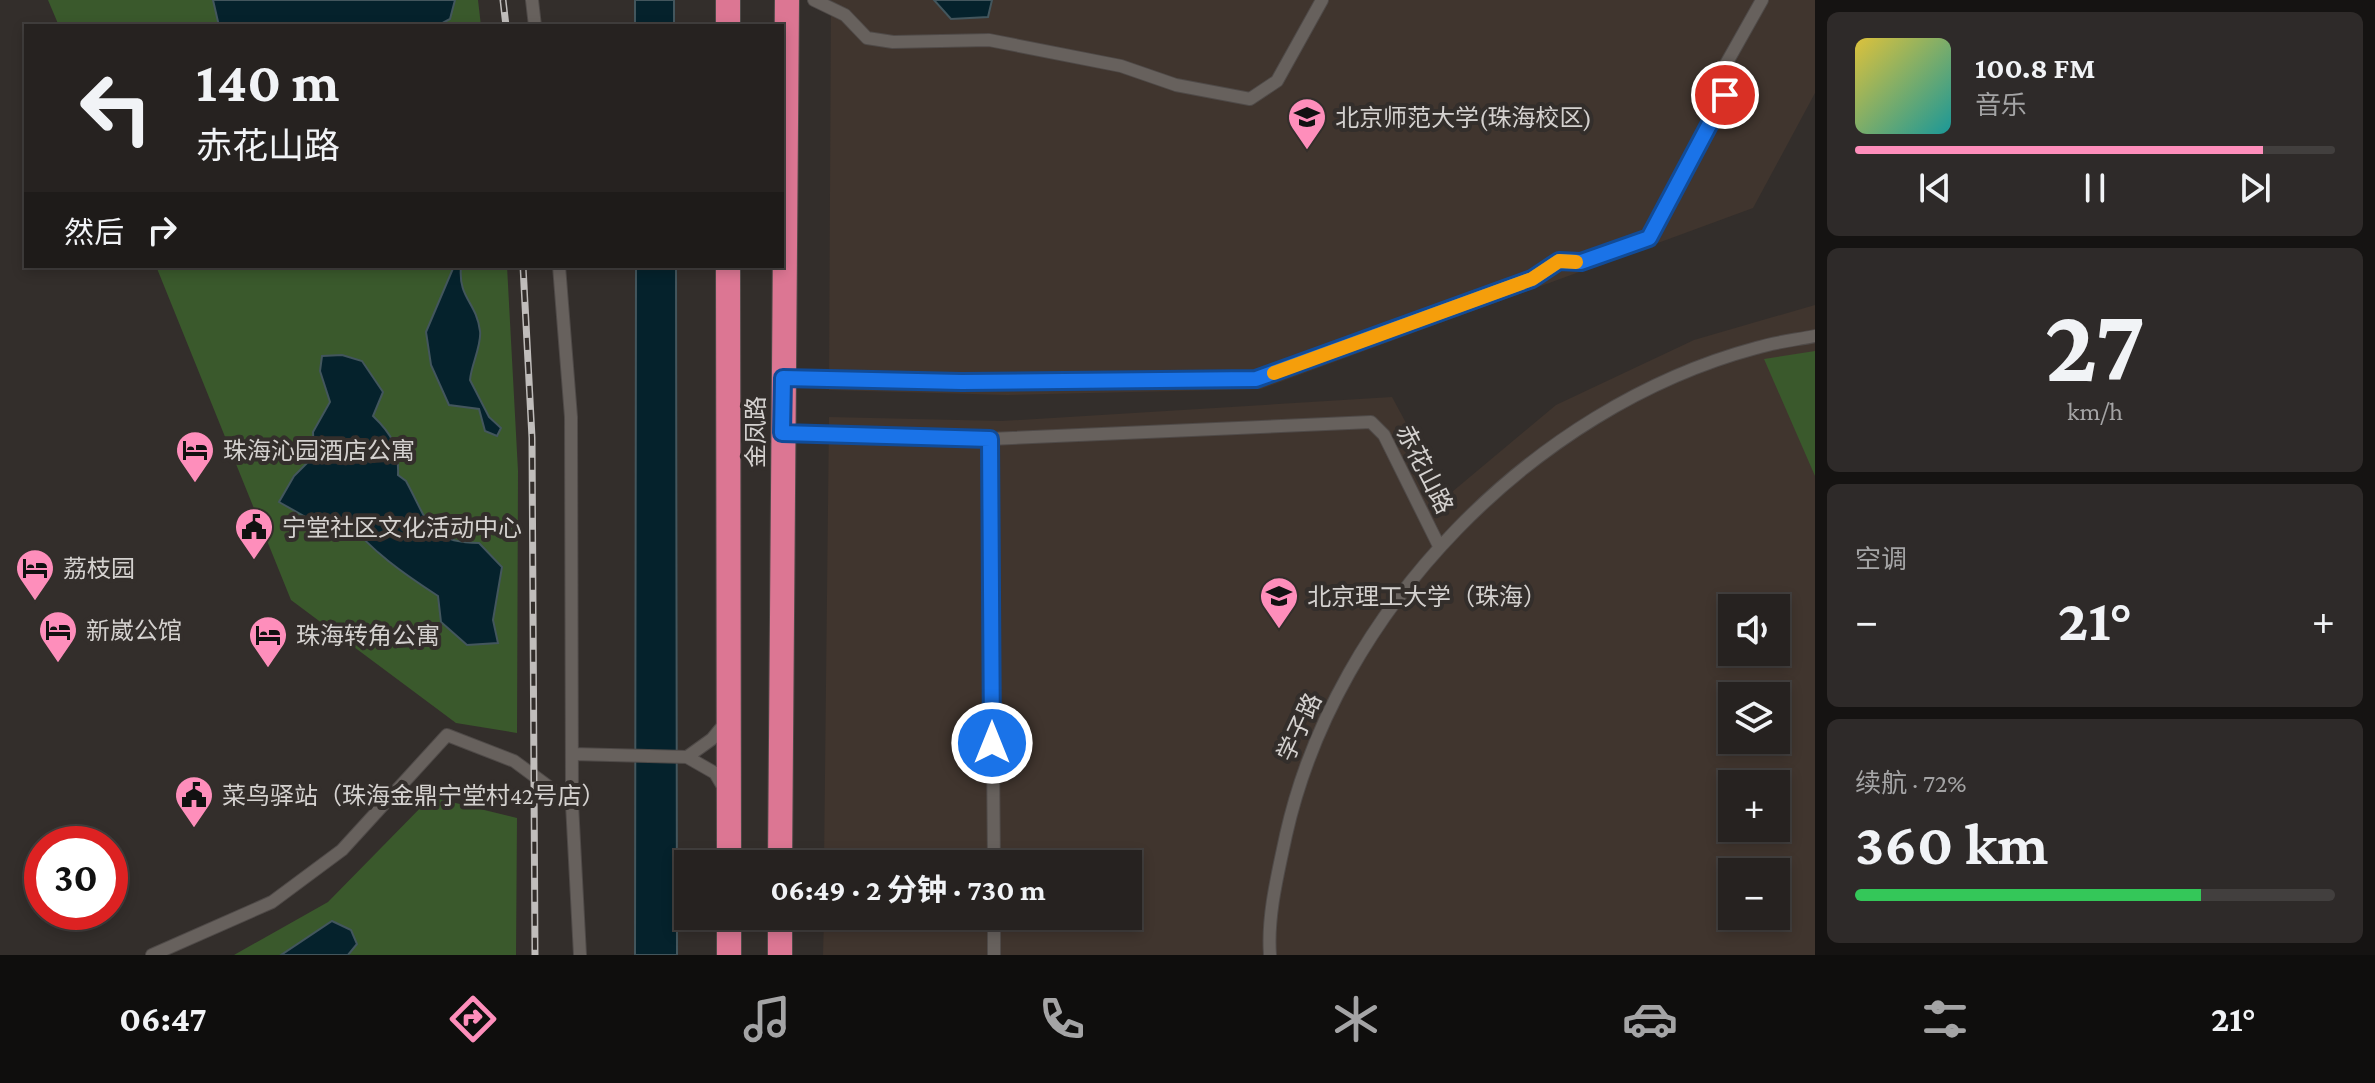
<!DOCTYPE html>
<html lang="zh">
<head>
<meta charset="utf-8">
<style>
	:root { --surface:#262220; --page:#2e2a29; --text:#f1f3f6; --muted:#a4a4a5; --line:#423f3e; --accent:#fe8ebb }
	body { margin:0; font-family:"Crimson Pro","Noto Sans SC",serif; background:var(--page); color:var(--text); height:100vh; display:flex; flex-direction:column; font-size:30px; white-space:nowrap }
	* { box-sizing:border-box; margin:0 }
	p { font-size:26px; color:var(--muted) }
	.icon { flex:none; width:44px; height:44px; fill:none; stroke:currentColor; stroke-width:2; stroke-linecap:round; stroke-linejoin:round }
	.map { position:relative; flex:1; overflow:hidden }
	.details { display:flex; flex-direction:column; gap:12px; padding:12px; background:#151312; width:560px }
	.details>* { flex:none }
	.banner { position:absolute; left:24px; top:24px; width:760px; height:244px; border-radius:0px; box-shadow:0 4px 12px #0003,0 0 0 2px var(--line); background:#262220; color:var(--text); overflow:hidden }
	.buttons { position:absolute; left:1718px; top:594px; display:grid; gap:16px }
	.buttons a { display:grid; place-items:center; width:72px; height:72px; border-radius:0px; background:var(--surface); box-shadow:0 4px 12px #0003,0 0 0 2px var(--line); font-size:40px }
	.speed { position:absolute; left:24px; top:826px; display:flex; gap:16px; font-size:40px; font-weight:700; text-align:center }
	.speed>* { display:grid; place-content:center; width:104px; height:104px; border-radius:50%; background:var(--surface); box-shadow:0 4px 12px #0003,0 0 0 2px var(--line); line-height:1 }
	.speed .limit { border:12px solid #d22; background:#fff; color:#111 }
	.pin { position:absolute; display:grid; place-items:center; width:68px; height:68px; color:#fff; margin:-34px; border:4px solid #fff; border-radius:50%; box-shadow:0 2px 8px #0007 }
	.me { position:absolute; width:88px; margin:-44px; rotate:0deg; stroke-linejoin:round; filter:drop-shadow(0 0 6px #0008) }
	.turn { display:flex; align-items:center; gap:28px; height:168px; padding:0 40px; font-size:36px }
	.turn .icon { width:104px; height:104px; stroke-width:2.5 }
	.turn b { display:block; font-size:56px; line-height:68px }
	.then { display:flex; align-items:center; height:76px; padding:0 40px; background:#0003; gap:16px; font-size:30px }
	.big { font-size:60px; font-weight:700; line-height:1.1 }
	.details .tile { flex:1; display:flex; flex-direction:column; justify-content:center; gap:12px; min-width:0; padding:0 28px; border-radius:12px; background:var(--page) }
	.details .dial { align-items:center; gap:0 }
	.dial b { font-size:104px; line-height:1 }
	.song { display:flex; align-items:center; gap:24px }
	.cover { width:96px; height:96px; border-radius:12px; background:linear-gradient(135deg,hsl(50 70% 55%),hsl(180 70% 35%)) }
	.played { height:8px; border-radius:4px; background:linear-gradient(90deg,var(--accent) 85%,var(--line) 85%) }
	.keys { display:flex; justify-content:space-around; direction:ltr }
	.heat { display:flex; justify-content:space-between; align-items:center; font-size:44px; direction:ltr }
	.charge { height:12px; border-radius:6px; background:linear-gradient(90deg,#34c759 72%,var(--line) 0) }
	.trip { position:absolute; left:674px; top:850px; width:468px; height:80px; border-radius:0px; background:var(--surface); box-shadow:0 4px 12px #0003,0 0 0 2px var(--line); font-weight:700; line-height:80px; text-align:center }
	.dock { display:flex; height:128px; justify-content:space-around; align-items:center; background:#0f0e0d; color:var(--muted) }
	.dock .icon { width:56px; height:56px }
	.dock .on { color:var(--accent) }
	.dock b { font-size:36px; color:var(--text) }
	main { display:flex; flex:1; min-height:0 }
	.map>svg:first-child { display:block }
	.built { fill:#40352e; fill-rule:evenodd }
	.green { fill:#3a592c }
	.water { fill:#05222c; stroke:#43565d; stroke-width:2 }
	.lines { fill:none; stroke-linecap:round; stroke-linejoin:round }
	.street-casing { stroke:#4f4a48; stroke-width:14 }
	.highway-casing { stroke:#4f4a48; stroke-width:26 }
	.street { stroke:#67615d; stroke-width:12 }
	.highway { stroke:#dc7693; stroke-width:24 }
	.rail-casing { stroke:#c0bdbb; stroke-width:7 }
	.rail { stroke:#332e2b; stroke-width:4; stroke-dasharray:12; stroke-linecap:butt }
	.route-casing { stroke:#114b97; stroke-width:20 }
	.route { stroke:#1a73e8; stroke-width:14 }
	.slow { stroke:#f59e0b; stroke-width:14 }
	.labels { text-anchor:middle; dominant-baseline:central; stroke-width:8; stroke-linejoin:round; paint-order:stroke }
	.poi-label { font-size:24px; fill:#d4d1cf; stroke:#332e2b; text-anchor:start }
	.street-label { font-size:24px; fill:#d4d1cf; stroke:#332e2b }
</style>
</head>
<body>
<main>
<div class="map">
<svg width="1815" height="955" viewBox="0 0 1815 955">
	<rect width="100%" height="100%" fill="#332e2b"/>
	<path class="built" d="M 831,0 L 1815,0 L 1815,93 L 1753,208 L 1261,389 L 1007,395 L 829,390 Z
		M 1815,305 L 1815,955 L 823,955 L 824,916 L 1128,916 L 1128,864 L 824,864 L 829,417 L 1002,421 L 1392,397 L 1446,497 L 1556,405 L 1694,340 ZM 1732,608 L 1776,608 L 1776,652 L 1732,652 ZM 1732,696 L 1776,696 L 1776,740 L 1732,740 ZM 1732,784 L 1776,784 L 1776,828 L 1732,828 ZM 1732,872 L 1776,872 L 1776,916 L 1732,916 Z"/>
	<path class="green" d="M 48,0 L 478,0 L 481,26 L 59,26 Z
		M 156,266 L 507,266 L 518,471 L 517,733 L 456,723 L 291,600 Z
		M 1815,351 L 1815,476 L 1764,359 Z
		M 431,797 L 517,818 L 516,955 L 234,955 L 328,902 Z"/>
	<path class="water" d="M 213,0 L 455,0 L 450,19 L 437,26 L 331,23 L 327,26 L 219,26 Z
		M 635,0 L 674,0 L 674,26 L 635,26 Z
		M 934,0 L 992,0 L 988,17 L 951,19 Z
		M 454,266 L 461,266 C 458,299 476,301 480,331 C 482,345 471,365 470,380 L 489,417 L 501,428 L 497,436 L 485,431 L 479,409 L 449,405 L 431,365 L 426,332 Z
		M 636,266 L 676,266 L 677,955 L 635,955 Z
		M 342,355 L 362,361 L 383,392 L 373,416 C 393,435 399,448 398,475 L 406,481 C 428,521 428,543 479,543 L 502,567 L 493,620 L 498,643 L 467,645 L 441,622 L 438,596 C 404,574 371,551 346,519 L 318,524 L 279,502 L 294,476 L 314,456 L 313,432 L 330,402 L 320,371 L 322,356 Z
		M 332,921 L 351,930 L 357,944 L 348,955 L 281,955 Z"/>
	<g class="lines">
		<defs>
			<path id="street" d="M 532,0 L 535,26
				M 814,0 L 845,15 L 867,38 L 893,42 L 989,40 L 1121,66 L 1176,85 L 1250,99 L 1277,81 L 1322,0
				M 559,266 L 571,417 L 572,804 L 580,955
				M 783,378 L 962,382 L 1256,379 L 1532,279 L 1559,261 L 1581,262 L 1649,238 L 1725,95 L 1717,80 L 1762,0
				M 782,433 L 990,439 L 1371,422 L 1384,435 L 1439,546
				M 990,439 L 994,864
				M 572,754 L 687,757 L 715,773 L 725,790
				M 687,757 L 712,739 L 726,722
				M 994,916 L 994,955
				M 152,955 L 272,902 L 342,850 L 447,735 L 514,761 L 572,804
				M 1270,955 C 1267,916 1278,873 1286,835 C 1336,611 1533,408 1756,348 C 1775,342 1795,340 1815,336"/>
			<path id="highway" d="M 728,26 L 728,0
				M 728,266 L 729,864
				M 780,864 L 787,0
				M 729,916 L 729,955
				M 780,955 L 780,916"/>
		</defs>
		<use href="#street" class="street-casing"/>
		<use href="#highway" class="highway-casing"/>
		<use href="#street" class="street"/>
		<use href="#highway" class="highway"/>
		<defs>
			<path id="rail" d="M 503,0 L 506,26
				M 523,266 L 532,438 L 535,955"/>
		</defs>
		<use href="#rail" class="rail-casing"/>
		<use href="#rail" class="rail"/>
	</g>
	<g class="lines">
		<defs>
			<path id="route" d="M 992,743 L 990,439 L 782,433 L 783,378 L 962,382 L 1256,379 L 1532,279 L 1559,261 L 1581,262 L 1649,238 L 1725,95"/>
		</defs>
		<use href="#route" class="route-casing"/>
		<use href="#route" class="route"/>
		<path class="slow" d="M 1274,373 L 1532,279 L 1559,261 L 1576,262"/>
	</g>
	<defs>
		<symbol id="university-pin" viewBox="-11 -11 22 30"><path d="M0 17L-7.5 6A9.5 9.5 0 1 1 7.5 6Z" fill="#fe8ebb" stroke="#332e2b"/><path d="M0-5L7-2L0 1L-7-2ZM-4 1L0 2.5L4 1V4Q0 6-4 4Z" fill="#111"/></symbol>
		<symbol id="hotel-pin" viewBox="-11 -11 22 30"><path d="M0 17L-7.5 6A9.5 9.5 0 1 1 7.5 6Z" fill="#fe8ebb" stroke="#332e2b"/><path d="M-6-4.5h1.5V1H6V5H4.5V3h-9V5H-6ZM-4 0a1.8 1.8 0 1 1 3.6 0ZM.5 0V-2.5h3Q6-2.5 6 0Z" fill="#111"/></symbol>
		<symbol id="civic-pin" viewBox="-11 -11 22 30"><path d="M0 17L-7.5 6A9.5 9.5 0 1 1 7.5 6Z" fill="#fe8ebb" stroke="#332e2b"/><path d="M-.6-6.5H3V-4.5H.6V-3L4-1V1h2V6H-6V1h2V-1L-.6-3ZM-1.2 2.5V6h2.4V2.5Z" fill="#111"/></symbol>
	</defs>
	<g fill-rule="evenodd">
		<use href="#university-pin" x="1285" y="95" width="44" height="60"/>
		<use href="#hotel-pin" x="173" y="428" width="44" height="60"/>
		<use href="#civic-pin" x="232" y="505" width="44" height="60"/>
		<use href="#hotel-pin" x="13" y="546" width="44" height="60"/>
		<use href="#university-pin" x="1257" y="574" width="44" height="60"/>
		<use href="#hotel-pin" x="36" y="608" width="44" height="60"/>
		<use href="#hotel-pin" x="246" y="613" width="44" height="60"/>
		<use href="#civic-pin" x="172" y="773" width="44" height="60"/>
	</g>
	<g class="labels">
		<g class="poi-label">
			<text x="1335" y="117">北京师范大学(珠海校区)</text>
			<text x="223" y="450">珠海沁园酒店公寓</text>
			<text x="282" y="527">宁堂社区文化活动中心</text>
			<text x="63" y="568">荔枝园</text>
			<text x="1307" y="596">北京理工大学（珠海）</text>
			<text x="86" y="630">新崴公馆</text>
			<text x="296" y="635">珠海转角公寓</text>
			<text x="222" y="795">菜鸟驿站（珠海金鼎宁堂村42号店）</text>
		</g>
		<g class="street-label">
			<text transform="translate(755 432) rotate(-90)">金凤路</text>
			<text transform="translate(1425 469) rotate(63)">赤花山路</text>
			<text transform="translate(1299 727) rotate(-65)">学子路</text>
		</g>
	</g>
</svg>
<div class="buttons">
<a><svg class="icon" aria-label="sound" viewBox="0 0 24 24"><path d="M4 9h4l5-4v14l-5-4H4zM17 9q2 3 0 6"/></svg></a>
<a><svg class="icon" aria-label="layers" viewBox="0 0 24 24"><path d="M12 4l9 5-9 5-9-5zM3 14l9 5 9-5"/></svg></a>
<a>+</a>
<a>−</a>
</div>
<div class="speed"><div class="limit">30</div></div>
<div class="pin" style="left:1725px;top:95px;background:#d93025"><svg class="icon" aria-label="arrive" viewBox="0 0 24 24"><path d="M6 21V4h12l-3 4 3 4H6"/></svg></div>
<svg class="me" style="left:992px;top:743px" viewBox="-20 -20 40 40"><circle r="17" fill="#1a73e8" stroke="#fff" stroke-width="3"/><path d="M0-11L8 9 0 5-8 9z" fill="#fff"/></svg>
<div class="trip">06:49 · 2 分钟 · 730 m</div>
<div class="banner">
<div class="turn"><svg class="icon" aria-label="left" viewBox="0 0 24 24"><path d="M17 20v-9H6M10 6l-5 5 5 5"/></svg><div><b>140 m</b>赤花山路</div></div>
<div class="then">然后<svg class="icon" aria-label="right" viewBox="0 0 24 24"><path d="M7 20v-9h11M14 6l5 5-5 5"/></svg></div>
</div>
</div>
<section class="details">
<div class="tile">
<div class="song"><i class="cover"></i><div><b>100.8 FM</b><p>音乐</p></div></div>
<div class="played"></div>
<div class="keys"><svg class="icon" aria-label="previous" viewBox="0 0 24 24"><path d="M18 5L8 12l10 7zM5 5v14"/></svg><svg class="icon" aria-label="pause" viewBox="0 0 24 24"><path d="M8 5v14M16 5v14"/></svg><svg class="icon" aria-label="next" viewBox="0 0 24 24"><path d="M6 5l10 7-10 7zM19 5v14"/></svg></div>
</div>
<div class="tile dial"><b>27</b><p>km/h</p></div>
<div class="tile"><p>空调</p>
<div class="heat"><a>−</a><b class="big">21°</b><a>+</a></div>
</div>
<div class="tile"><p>续航 · 72%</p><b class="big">360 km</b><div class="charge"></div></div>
</section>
</main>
<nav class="dock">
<b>06:47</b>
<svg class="icon on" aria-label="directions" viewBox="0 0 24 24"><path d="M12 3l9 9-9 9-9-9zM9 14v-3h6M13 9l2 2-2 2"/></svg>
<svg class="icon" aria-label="music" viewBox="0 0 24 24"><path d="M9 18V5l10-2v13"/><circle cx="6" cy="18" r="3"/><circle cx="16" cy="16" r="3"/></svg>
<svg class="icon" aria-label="phone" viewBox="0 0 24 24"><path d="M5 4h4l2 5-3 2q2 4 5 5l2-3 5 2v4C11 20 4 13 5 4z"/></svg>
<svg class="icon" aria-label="climate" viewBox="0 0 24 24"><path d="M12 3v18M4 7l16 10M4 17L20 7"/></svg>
<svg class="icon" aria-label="car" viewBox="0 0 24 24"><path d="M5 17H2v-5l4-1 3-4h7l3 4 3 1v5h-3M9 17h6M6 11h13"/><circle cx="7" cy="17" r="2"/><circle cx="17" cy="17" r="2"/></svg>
<svg class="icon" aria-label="filters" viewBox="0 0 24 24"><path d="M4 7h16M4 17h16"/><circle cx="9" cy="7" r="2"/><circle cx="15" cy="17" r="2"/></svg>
<b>21°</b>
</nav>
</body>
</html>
